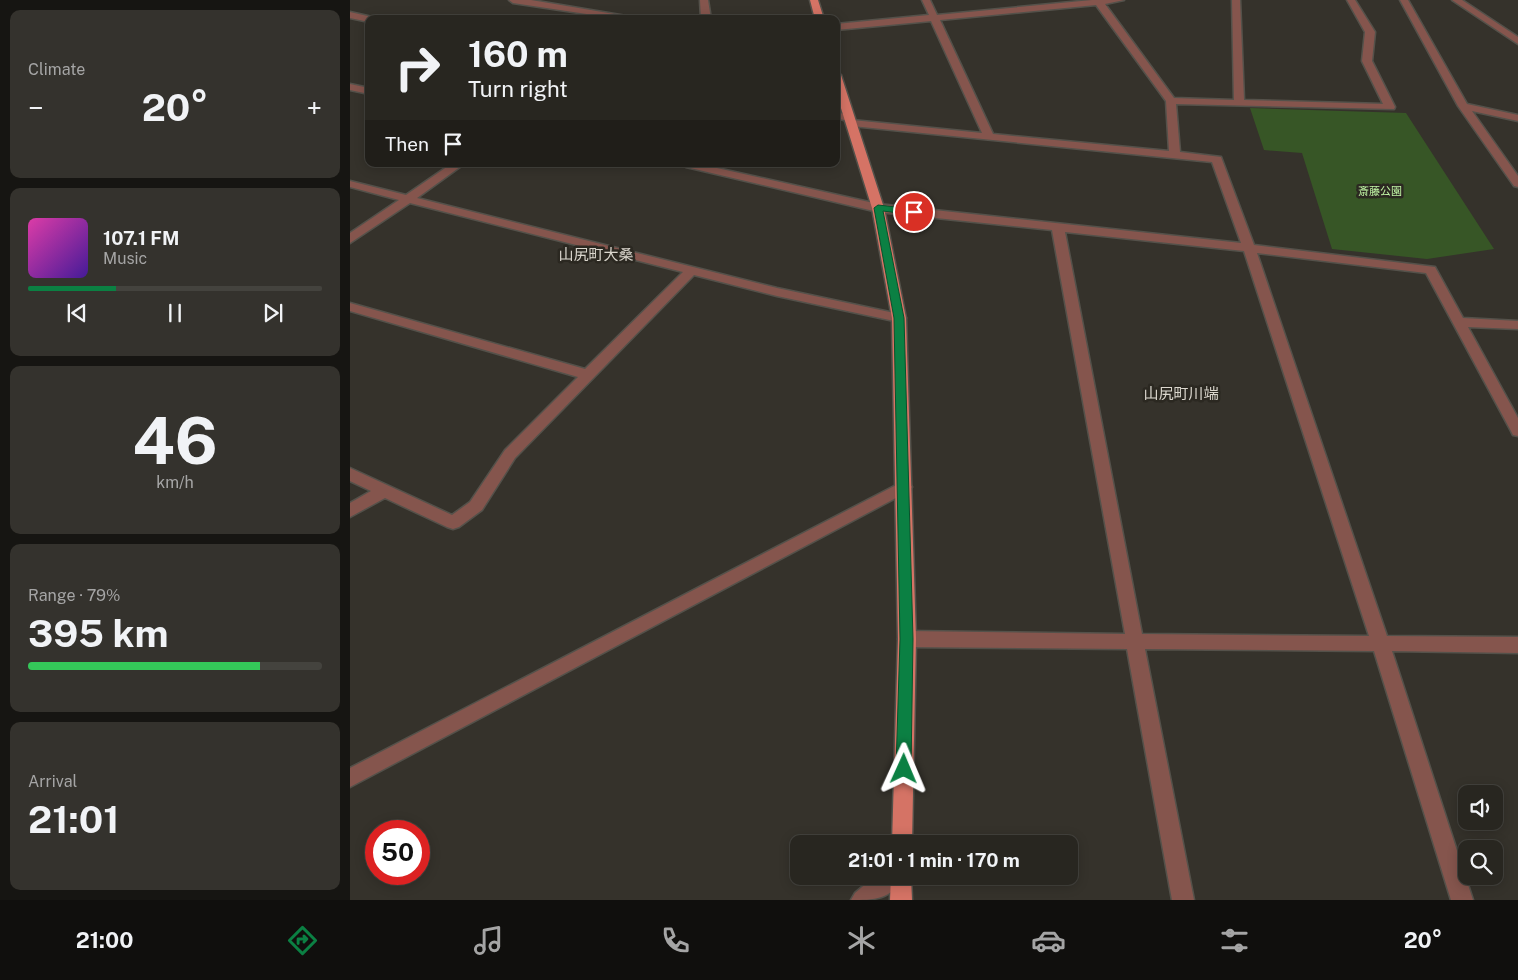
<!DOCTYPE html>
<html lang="en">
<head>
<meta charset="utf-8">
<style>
	:root { --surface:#282620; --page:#34322d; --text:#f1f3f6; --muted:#a5a5a5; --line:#44433e; --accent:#0b8043 }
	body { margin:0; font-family:"Public Sans","Noto Sans JP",sans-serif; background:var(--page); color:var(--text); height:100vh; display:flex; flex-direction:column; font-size:19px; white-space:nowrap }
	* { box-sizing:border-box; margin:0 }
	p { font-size:16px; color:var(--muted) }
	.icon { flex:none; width:28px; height:28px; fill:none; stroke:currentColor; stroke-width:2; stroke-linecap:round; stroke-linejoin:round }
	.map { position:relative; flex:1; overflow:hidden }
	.side { display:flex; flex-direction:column; gap:10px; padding:10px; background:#161512; width:350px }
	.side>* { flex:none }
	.banner { position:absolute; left:15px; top:15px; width:475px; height:152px; border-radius:10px; box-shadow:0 2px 12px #0003,0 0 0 1px var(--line); background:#282620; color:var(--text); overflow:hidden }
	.tools { position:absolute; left:1108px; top:785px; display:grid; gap:10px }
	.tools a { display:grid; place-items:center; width:45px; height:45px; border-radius:10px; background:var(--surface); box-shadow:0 2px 12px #0003,0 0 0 1px var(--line); font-size:25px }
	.speed { position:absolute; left:15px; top:820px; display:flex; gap:10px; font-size:25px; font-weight:700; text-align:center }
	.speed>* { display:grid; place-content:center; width:65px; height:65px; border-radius:50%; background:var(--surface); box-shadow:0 2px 12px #0003,0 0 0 1px var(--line); line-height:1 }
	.speed .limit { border:8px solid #d22; background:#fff; color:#111 }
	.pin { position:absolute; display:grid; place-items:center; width:42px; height:42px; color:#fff; margin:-21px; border:2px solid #fff; border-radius:50%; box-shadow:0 1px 5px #0007 }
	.me { position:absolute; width:55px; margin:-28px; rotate:1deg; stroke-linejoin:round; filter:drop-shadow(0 0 4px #0008) }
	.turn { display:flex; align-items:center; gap:18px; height:105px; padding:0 20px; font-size:22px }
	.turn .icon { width:65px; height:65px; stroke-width:2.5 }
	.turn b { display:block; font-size:35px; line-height:42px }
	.then { display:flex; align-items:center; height:48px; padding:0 20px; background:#0003; gap:10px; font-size:19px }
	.big { font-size:38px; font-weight:700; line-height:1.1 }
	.side .widget { flex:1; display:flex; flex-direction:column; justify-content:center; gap:8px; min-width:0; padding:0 18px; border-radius:10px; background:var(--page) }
	.side .dial { align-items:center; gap:0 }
	.dial b { font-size:65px; line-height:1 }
	.song { display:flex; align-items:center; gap:15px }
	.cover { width:60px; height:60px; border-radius:8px; background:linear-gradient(135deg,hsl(320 70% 55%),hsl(260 70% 35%)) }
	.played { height:5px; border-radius:2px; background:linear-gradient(90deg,var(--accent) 30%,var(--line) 30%) }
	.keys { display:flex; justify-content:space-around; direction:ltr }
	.heat { display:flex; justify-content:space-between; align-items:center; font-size:28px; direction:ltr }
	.charge { height:8px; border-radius:4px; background:linear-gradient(90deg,#34c759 79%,var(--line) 0) }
	.trip { position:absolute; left:440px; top:835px; width:288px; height:50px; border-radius:10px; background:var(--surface); box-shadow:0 2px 12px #0003,0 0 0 1px var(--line); font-weight:700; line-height:50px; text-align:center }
	.menu { display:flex; height:80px; justify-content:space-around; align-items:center; background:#100f0d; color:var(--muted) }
	.menu .icon { width:35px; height:35px }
	.menu .active { color:var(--accent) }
	.menu b { font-size:22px; color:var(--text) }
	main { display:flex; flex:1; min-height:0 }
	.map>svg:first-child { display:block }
	.green { fill:#375626 }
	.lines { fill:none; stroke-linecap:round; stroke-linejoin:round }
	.minor-casing { stroke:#54514a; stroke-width:3 }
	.major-casing { stroke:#54514a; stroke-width:3 }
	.minor { fill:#85554d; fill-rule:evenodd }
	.major { fill:#d57365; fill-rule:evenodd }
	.route { fill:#0b8043; stroke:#07532c }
	.labels { text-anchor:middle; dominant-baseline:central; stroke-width:5; stroke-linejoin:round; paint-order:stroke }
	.far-park-label { font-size:11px; fill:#c0f5a5; stroke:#2b2821 }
	.quarter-label { font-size:15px; fill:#dbd7ce; stroke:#2b2821 }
</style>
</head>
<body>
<main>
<section class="side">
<div class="widget"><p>Climate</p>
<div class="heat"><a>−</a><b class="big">20°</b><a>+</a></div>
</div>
<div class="widget">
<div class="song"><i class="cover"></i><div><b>107.1 FM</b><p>Music</p></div></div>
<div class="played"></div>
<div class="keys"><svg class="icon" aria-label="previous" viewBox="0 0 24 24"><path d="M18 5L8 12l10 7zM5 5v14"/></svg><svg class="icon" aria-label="pause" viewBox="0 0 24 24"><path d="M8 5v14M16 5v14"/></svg><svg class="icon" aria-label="next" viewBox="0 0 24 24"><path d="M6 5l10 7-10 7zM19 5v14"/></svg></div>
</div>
<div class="widget dial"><b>46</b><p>km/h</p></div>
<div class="widget"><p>Range · 79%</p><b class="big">395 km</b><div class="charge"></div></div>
<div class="widget"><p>Arrival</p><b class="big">21:01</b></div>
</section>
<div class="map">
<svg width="1168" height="900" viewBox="0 0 1168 900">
	<rect width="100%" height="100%" fill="#35322b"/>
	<path class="green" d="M 900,108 L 1056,113 L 1144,249 L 1077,259 L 982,249 L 952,153 L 914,150 Z"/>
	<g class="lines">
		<defs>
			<path id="minor" d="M 159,0 L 181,0 L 294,19 L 270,19 L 163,3 Z
				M 350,0 L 358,0 L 361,19 L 351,19 Z
				M 572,0 L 580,0 L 587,15 L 742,0 L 774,0 L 755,4 L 824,98 L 884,100 L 882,0 L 890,0 L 894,100 L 1033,104 L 1012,61 L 1015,32 L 997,0 L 1005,0 L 1025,32 L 1022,61 L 1045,107 L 1044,109 L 826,104 L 830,152 L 871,157 L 904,245 L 1085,267 L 1113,318 L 1168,321 L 1168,329 L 1118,327 L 1168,418 L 1168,436 L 1163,435 L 1161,431 L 1076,273 L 907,253 L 1037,636 L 1168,637 L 1168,653 L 1042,651 L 1123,900 L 1101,900 L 1024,651 L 795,649 L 844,900 L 822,900 L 777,649 L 557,647 L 551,644 L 548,639 L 551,634 L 557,631 L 775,634 L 702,230 L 528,212 L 336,167 L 331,164 L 349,164 L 528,204 L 891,243 L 862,162 L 502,126 L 498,125 L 498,121 L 486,118 L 486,112 L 502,116 L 502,120 L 632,133 L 581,21 L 486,30 L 486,24 L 579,15 ZM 746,5 L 816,101 L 819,151 L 643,134 L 590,20 ZM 715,232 L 894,251 L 1019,636 L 792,634 Z
				M 1050,0 L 1058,0 L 1117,104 L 1168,115 L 1168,121 L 1122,111 L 1168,176 L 1168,187 L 1164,186 L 1108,106 Z
				M 1102,0 L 1112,0 L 1168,37 L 1168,44 Z
				M 0,12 L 22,17 L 23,19 L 19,19 L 19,22 L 0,18 Z
				M 0,84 L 19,88 L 19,94 L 0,90 Z
				M 101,164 L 114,164 L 67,198 L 427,288 L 549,314 L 556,318 L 549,322 L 427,296 L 344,275 L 165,458 L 132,510 L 109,527 L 103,529 L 97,527 L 35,498 L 0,517 L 0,503 L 21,491 L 0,481 L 0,468 L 102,515 L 120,502 L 155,450 L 228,377 L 0,311 L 0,303 L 235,369 L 333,272 L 60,203 L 0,243 L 0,233 L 49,200 L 0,187 L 0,181 L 56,195 Z
				M 554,481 L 559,483 L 562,487 L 559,491 L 0,787 L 0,768 Z
				M 525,876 L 552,876 C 543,900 523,900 501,900 L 505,893 Z"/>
			<path id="major" d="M 460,0 L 468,0 L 474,19 L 465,19 Z
				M 486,72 L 491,75 L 534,208 L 556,318 L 566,639 L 562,844 L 542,844 L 548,639 L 542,318 L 522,208 L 486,92 Z
				M 541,876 L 561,876 L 562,900 L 540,900 Z"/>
		</defs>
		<use href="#minor" class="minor-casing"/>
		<use href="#major" class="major-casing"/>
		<use href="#minor" class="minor"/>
		<use href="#major" class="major"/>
	</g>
	<path class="route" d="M 528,205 L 564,209 L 569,212 L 564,215 L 533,211 L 554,318 L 563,639 L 561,769 L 559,774 L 554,776 L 548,774 L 546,769 L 550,639 L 544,318 L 524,208 Z"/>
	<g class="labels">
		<g class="far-park-label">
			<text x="1030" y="191">斎藤公園</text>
		</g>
		<g class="quarter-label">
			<text x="246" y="254">山尻町大桑</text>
			<text x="831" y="393">山尻町川端</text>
		</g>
	</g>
</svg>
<div class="tools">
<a><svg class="icon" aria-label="sound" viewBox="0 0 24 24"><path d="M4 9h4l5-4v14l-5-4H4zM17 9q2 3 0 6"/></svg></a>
<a><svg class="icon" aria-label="search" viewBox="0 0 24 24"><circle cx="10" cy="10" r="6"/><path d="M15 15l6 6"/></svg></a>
</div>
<div class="speed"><div class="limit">50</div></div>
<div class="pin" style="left:564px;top:212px;background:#d93025"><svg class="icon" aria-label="arrive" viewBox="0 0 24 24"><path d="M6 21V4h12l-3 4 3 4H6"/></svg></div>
<svg class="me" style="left:554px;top:769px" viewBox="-20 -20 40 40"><path d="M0-17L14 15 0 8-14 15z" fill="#0b8043" stroke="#fff" stroke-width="4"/></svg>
<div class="trip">21:01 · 1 min · 170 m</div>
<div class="banner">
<div class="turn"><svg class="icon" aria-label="right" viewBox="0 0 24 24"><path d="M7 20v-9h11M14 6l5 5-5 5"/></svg><div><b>160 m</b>Turn right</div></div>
<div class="then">Then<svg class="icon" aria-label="arrive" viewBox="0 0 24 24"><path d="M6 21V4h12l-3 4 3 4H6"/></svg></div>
</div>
</div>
</main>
<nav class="menu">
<b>21:00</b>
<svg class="icon active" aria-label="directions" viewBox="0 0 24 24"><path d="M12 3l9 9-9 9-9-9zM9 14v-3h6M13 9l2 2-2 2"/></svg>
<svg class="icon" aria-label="music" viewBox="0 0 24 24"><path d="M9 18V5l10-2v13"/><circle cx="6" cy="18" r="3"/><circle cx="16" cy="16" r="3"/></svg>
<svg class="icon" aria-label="phone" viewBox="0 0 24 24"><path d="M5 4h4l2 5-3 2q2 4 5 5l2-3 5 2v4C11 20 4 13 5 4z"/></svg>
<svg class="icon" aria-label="climate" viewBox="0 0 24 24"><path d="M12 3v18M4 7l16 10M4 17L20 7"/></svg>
<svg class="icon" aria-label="car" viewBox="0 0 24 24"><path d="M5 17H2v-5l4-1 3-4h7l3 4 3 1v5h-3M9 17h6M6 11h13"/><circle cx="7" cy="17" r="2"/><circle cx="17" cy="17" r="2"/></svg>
<svg class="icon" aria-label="filters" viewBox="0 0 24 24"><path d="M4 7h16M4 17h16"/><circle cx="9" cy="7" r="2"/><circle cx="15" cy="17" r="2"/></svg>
<b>20°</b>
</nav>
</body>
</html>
